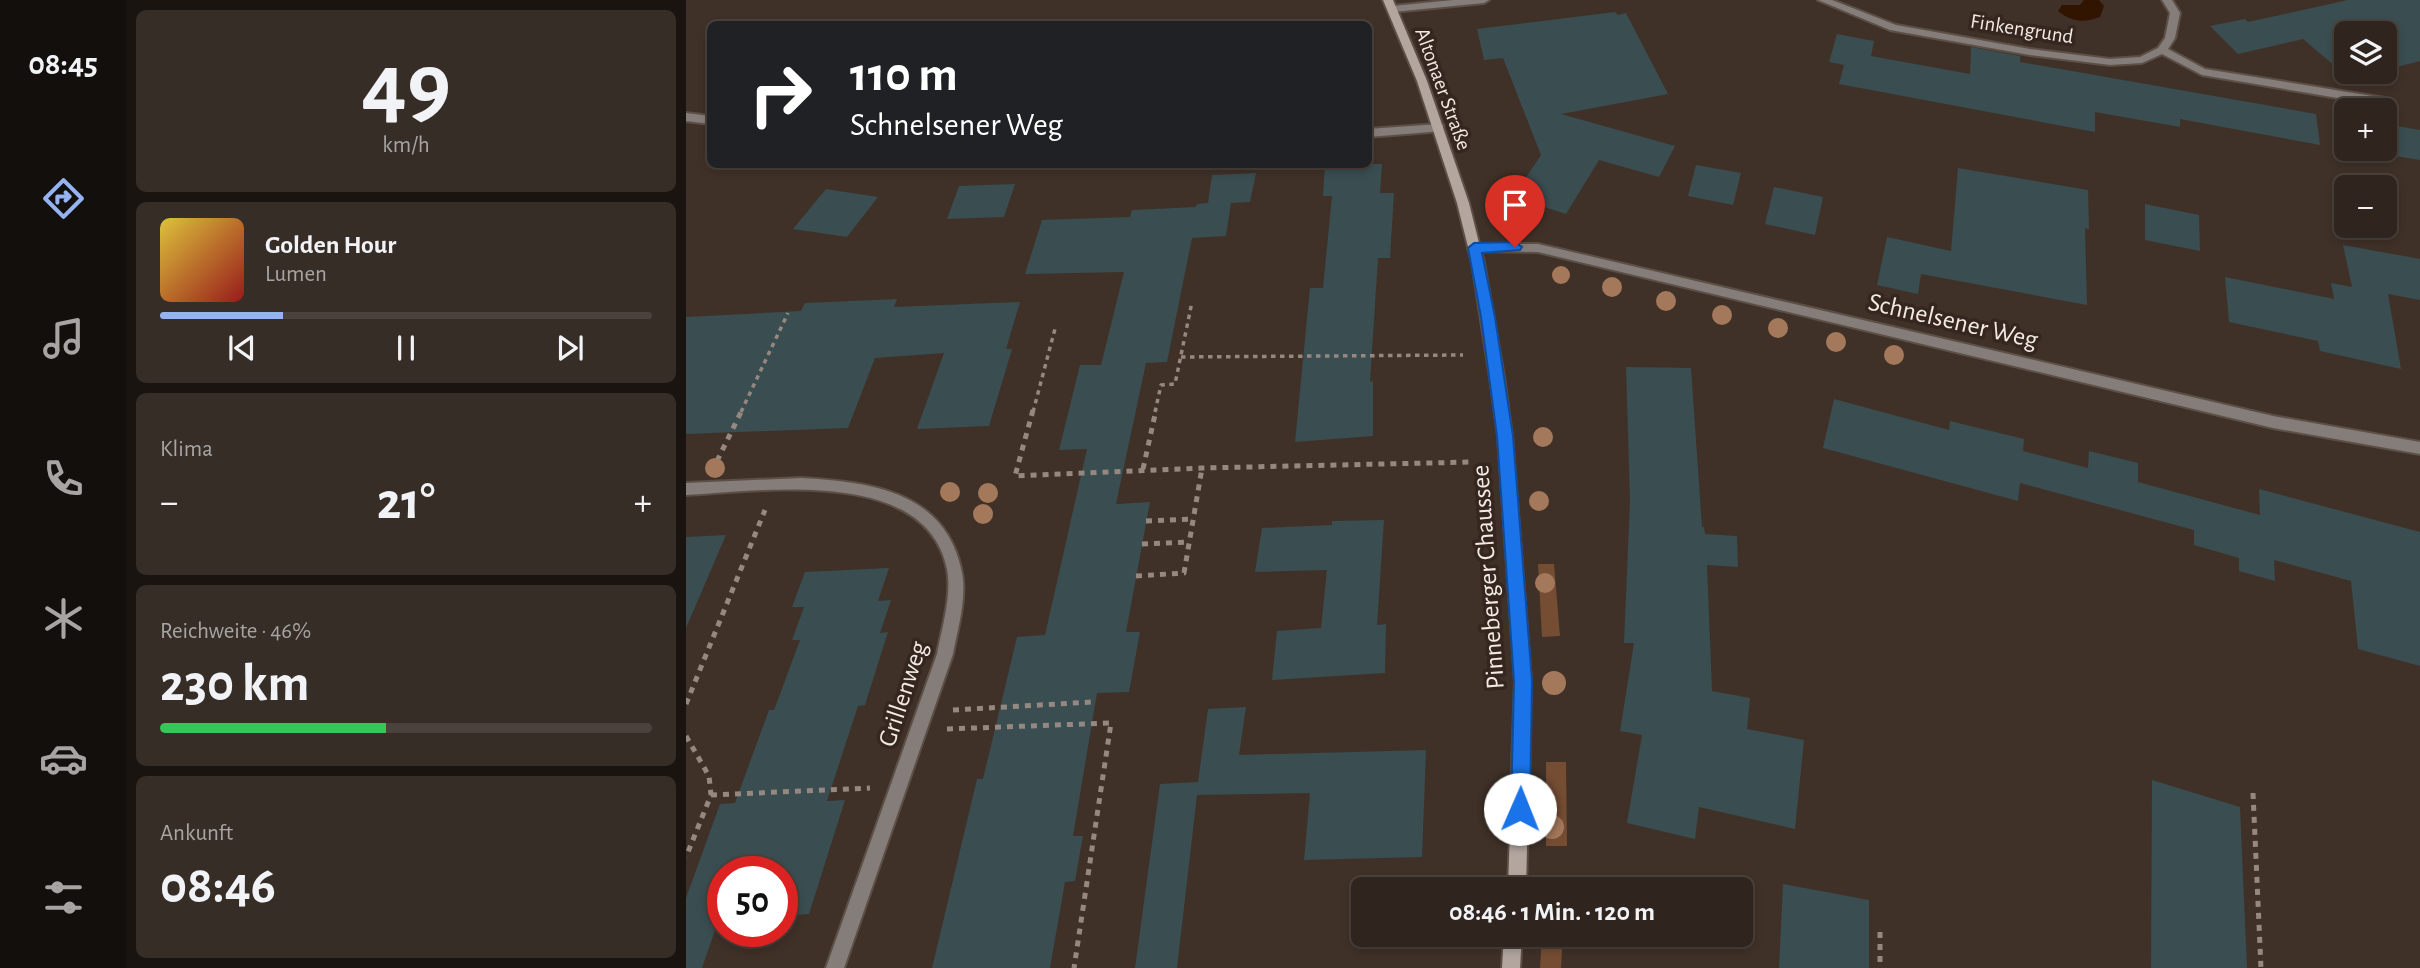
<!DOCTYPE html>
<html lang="de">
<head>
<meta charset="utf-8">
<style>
	:root { --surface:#2f251e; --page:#372d27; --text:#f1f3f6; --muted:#a7a5a4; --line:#4a423c; --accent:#95b2f1 }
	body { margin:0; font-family:"Alegreya Sans",sans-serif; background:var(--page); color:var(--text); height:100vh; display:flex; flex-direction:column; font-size:26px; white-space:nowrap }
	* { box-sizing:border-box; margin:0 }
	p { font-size:23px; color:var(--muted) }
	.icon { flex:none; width:38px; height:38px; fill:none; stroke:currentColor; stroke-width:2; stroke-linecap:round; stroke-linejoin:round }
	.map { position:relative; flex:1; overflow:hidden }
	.sheet { display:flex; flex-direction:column; gap:10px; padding:10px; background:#1a1410; width:560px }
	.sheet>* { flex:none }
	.guide { position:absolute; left:21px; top:21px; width:665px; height:147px; border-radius:10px; box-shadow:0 4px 10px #0003,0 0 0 2px var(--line); background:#202124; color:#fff; overflow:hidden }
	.buttons { position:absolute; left:1648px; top:21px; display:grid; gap:14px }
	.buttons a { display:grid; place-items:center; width:63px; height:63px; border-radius:10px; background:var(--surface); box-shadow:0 4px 10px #0003,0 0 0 2px var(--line); font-size:35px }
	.speed { position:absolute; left:21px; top:856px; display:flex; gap:14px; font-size:35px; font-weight:700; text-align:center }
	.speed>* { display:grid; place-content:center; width:91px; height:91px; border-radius:50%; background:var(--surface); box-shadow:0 4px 10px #0003,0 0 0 2px var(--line); line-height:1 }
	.speed .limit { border:10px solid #d22; background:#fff; color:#111 }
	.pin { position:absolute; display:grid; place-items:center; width:60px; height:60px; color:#fff; margin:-72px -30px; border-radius:50% 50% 50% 0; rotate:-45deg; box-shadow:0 0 7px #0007 }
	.pin .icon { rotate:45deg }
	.me { position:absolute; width:77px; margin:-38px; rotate:1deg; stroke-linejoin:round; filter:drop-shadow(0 0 5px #0008) }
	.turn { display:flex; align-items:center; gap:24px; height:147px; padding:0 28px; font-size:32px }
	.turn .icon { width:91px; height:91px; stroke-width:2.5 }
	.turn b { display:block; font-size:49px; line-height:60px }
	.big { font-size:52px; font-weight:700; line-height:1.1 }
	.sheet .widget { flex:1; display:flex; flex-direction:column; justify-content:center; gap:10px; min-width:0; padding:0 24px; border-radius:10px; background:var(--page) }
	.sheet .dial { align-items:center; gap:0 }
	.dial b { font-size:91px; line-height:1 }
	.song { display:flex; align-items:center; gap:21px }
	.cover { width:84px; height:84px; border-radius:10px; background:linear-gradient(135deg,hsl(50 70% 55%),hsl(0 70% 35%)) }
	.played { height:7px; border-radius:4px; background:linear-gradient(90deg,var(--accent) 25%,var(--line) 25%) }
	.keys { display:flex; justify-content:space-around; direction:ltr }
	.heat { display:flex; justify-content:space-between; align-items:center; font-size:38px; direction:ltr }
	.charge { height:10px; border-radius:5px; background:linear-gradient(90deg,#34c759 46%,var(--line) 0) }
	.trip { position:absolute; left:665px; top:877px; width:402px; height:70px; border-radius:10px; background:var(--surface); box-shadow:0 4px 10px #0003,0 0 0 2px var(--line); font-weight:700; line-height:70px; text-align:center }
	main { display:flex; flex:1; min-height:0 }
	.tabs { display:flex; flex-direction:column; width:126px; justify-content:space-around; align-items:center; background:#130f0c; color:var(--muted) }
	.tabs .icon { width:49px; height:49px }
	.tabs .active { color:var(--accent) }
	.tabs b { font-size:32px; color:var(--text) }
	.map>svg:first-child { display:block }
	.green { fill:#754d33 }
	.water { fill:#311501 }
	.building { fill:#3a4d51 }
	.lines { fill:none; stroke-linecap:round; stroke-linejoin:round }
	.minor-casing { stroke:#5c4f46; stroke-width:4 }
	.tertiary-casing { stroke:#5c4f46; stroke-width:4 }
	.secondary-casing { stroke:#5c4f46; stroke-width:4 }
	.path-far1 { stroke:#948880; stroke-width:3.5; stroke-dasharray:4.5 4.5; stroke-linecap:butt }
	.path { stroke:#948880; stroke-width:5; stroke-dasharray:6 6; stroke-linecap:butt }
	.minor { fill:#857d79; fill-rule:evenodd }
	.tertiary { fill:#857d79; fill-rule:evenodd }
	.secondary { fill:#b2a69f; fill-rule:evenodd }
	.tree { fill:#a4785b }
	.route { fill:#1a73e8; stroke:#114b97; stroke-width:2 }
	.labels { text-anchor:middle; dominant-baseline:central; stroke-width:7; stroke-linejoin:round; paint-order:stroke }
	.far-street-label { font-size:21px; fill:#f3eae4; stroke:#35271f }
	.street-label { font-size:26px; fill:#f3eae4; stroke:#35271f }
</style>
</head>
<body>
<main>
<nav class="tabs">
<b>08:45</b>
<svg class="icon active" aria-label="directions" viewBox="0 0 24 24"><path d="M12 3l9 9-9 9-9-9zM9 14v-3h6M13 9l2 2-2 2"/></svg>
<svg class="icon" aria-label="music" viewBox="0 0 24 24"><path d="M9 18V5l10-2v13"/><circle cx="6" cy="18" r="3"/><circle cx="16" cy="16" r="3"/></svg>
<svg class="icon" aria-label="phone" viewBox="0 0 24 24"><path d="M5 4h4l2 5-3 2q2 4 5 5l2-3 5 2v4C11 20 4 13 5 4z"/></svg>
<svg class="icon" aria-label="climate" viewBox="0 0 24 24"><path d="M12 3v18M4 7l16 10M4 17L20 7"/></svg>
<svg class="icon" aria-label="car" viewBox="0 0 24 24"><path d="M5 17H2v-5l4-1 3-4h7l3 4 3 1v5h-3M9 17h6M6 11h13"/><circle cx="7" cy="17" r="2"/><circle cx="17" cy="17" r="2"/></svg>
<svg class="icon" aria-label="filters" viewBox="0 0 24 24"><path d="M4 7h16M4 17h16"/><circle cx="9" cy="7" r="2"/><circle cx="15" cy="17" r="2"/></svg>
</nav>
<section class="sheet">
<div class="widget dial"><b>49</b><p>km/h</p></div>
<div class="widget">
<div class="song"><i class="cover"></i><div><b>Golden Hour</b><p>Lumen</p></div></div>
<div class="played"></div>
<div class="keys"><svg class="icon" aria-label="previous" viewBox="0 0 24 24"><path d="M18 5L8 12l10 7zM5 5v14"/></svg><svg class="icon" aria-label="pause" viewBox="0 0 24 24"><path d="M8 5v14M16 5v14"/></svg><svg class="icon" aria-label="next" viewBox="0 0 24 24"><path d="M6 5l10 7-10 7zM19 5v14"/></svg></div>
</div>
<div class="widget"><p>Klima</p>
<div class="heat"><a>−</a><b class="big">21°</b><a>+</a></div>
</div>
<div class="widget"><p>Reichweite · 46%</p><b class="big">230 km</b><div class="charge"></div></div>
<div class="widget"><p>Ankunft</p><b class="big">08:46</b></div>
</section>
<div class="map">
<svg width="1734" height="968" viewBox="0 0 1734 968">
	<rect width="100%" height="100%" fill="#3f3128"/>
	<path class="green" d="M 852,564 L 868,564 L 874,636 L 856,637 Z
		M 860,762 L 880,762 L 881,846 L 860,846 Z
		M 856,935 L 877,935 L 875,968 L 854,968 Z"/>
	<path class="water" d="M 1398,0 L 1413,0 L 1418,6 L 1414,17 C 1398,23 1385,22 1372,11 L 1376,5 L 1394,5 Z"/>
	<path class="building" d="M 1662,0 L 1734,0 L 1734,61 L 1699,70 L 1699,33 L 1661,33 L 1661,72 L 1693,72 L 1664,79 L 1617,39 L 1552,54 L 1524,26 L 1559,19 L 1562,22 Z
		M 929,12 L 932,15 L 940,13 L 982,94 L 875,114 L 989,146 L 973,177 L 913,160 L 880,214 L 827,197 L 855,155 L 817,58 L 798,60 L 791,29 Z
		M 1151,34 L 1188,41 L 1185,56 L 1284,74 L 1285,47 L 1334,56 L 1334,62 L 1630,114 L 1634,145 L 1494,119 L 1494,127 L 1409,112 L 1409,132 L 1153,84 L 1158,65 L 1143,62 Z
		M 1699,124 L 1734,130 L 1734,160 L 1668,149 L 1699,149 Z
		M 639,164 L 696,164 L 694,193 L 708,193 L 704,258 L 692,258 L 684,382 L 687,381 L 687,436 L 609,442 L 624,288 L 637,288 L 646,196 L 637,196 Z
		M 1010,165 L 1055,173 L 1047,205 L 1002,196 Z
		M 1272,168 L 1402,190 L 1403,229 L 1399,228 L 1401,305 L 1235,274 L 1232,294 L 1191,285 L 1201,237 L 1265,251 Z
		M 570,173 L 564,202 L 545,203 L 540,236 L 506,238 L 481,362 L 460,363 L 430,504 L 464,502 L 440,632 L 454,632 L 443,692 L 411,693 L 387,836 L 397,836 L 393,858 L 389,881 L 379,882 L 364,968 L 246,968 L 291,779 L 297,779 L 331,637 L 359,635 L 401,449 L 373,450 L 394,365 L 415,365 L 438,272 L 339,274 L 356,220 L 444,217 L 446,210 L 510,207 L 511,204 L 522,203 L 526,175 Z
		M 329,184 L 318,217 L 261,219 L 273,186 Z
		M 1088,187 L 1137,197 L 1129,235 L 1079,224 Z
		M 140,189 L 192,197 L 161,237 L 107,229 Z
		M 1459,204 L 1513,215 L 1514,251 L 1459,240 Z
		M 1657,245 L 1734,259 L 1734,300 L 1702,294 L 1715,369 L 1634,351 L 1632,341 L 1543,322 L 1539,277 L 1648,299 L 1645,283 L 1666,287 Z
		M 211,299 L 208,307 L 334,302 L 320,349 L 326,349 L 303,426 L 231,429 L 258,353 L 189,358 L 162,428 L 0,434 L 0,317 L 115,311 L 119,303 Z
		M 940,367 L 1005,368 L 1016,527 L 1018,527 L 1019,534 L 1051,536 L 1052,567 L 1021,565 L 1026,691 L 1064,698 L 1061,729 L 1118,740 L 1109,829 L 1013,807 L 1009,839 L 941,823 L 956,735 L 934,731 L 948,643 L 938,643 L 944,500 Z
		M 1148,399 L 1263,430 L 1264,421 L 1338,439 L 1337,451 L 1402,468 L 1403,451 L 1452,463 L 1452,482 L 1574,515 L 1573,489 L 1734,532 L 1734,666 L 1672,649 L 1665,581 L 1588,560 L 1589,581 L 1553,571 L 1553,558 L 1508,545 L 1508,530 L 1334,483 L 1332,501 L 1137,448 Z
		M 698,520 L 691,625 L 700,624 L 699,673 L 586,680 L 591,631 L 635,628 L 641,570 L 569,572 L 576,528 L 646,525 L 646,521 Z
		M 40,535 L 0,628 L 0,537 Z
		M 203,568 L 192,601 L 205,600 L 194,633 L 202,632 L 179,705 L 172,706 L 141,801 L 159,800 L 123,914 L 96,916 L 96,872 L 37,872 L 37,907 L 16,968 L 0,968 L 0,898 L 34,804 L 49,803 L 83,710 L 88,710 L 114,640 L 106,640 L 118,607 L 106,607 L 119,572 Z
		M 560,707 L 553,755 L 740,750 L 736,857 L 618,860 L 624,793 L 511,795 L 491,968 L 449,968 L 474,784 L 512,782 L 522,709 Z
		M 1466,780 L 1554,807 L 1561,968 L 1465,968 Z
		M 1097,884 L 1183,900 L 1183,968 L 1093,968 Z"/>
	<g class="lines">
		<defs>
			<path id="minor" d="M 767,0 L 803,0 L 798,3 L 707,12 L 702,9 L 707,6 Z
				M 1132,0 L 1146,0 L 1210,25 L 1344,49 L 1424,59 L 1454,57 L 1472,48 L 1479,38 L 1484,13 L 1476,0 L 1486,0 L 1494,13 L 1489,38 L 1482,49 L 1519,69 L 1699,98 L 1704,102 L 1699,106 L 1516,75 L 1476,54 L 1456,63 L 1424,65 L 1344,55 L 1204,30 Z
				M 0,113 L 24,116 L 24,124 L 0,121 Z
				M 753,124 L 757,125 L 757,131 L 682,137 L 682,129 Z
				M 115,478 C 182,482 257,490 275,568 C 282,595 272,627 267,654 L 158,968 L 140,968 L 251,654 C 256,627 266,596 261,569 C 240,466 76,491 0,495 L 0,483 Z"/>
			<path id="tertiary" d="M 788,244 L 852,244 L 1587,416 L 1734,442 L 1734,454 L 1587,428 L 852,252 L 784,251 L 782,248 Z"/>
			<path id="secondary" d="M 697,0 L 707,0 L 741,81 L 783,203 L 798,263 L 818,377 L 826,436 L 845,681 L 840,889 L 822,889 L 829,681 L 812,436 L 804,377 L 786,263 L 771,203 L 731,81 Z
				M 818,934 L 836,934 L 834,968 L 816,968 Z"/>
		</defs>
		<use href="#minor" class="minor-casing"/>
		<use href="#tertiary" class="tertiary-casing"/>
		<use href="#secondary" class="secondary-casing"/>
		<path class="path-far1" d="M 495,357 L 777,355
			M 55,412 L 102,313
			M 347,412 L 370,325
			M 469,412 L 475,385 L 489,384 L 506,302"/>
		<path class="path" d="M 347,410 L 329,476 L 516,468 L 787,462
			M 31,461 L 56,410
			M 457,469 L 470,410
			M 460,521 L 507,519
			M 456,544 L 503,542
			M 450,576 L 498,573 L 516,468
			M 0,704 L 79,510
			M 267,710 L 406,702
			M 261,729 L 425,723 L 388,968
			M 0,736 L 23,776 L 25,795 L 0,857
			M 1567,793 L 1575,968
			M 25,795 L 184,788
			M 1194,932 L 1194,968"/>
		<use href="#minor" class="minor"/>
		<use href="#tertiary" class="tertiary"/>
		<use href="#secondary" class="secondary"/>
	</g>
	<g class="tree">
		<circle cx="875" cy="275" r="9"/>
		<circle cx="926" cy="287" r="10"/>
		<circle cx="980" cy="301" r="10"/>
		<circle cx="1036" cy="315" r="10"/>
		<circle cx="1092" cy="328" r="10"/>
		<circle cx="1150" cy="342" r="10"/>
		<circle cx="1208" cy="355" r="10"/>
		<circle cx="857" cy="437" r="10"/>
		<circle cx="29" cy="468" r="10"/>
		<circle cx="264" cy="492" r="10"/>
		<circle cx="302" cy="493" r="10"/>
		<circle cx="853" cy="501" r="10"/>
		<circle cx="297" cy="514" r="10"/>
		<circle cx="859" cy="583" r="10"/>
		<circle cx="868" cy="683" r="12"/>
		<circle cx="866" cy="827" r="12"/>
	</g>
	<path class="route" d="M 829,242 L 836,247 L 834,250 L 796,253 L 809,317 L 827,436 L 846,681 L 844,809 L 841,815 L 834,818 L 827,815 L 825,809 L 828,681 L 811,436 L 795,317 L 782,248 L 788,243 Z"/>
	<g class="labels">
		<g class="far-street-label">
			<text transform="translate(1336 29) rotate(9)">Finkengrund</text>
			<text transform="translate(757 89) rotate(70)">Altonaer Straße</text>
		</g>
		<g class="street-label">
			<text transform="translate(1267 321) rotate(13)">Schnelsener Weg</text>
			<text transform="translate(802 577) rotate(-94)">Pinneberger Chaussee</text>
			<text transform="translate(217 694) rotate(-72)">Grillenweg</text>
		</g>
	</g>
</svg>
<div class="buttons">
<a><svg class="icon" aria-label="layers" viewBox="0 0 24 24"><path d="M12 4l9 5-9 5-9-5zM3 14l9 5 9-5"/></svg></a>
<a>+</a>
<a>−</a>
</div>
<div class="speed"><div class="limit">50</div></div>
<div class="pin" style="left:829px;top:247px;background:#d93025"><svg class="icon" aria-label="arrive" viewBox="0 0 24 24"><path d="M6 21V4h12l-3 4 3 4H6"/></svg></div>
<svg class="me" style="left:834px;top:809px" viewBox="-20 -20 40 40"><circle r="19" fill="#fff"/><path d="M0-13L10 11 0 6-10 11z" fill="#1a73e8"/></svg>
<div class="trip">08:46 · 1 Min. · 120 m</div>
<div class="guide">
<div class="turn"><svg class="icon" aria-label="right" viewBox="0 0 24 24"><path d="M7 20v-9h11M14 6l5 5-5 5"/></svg><div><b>110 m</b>Schnelsener Weg</div></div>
</div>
</div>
</main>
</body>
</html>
